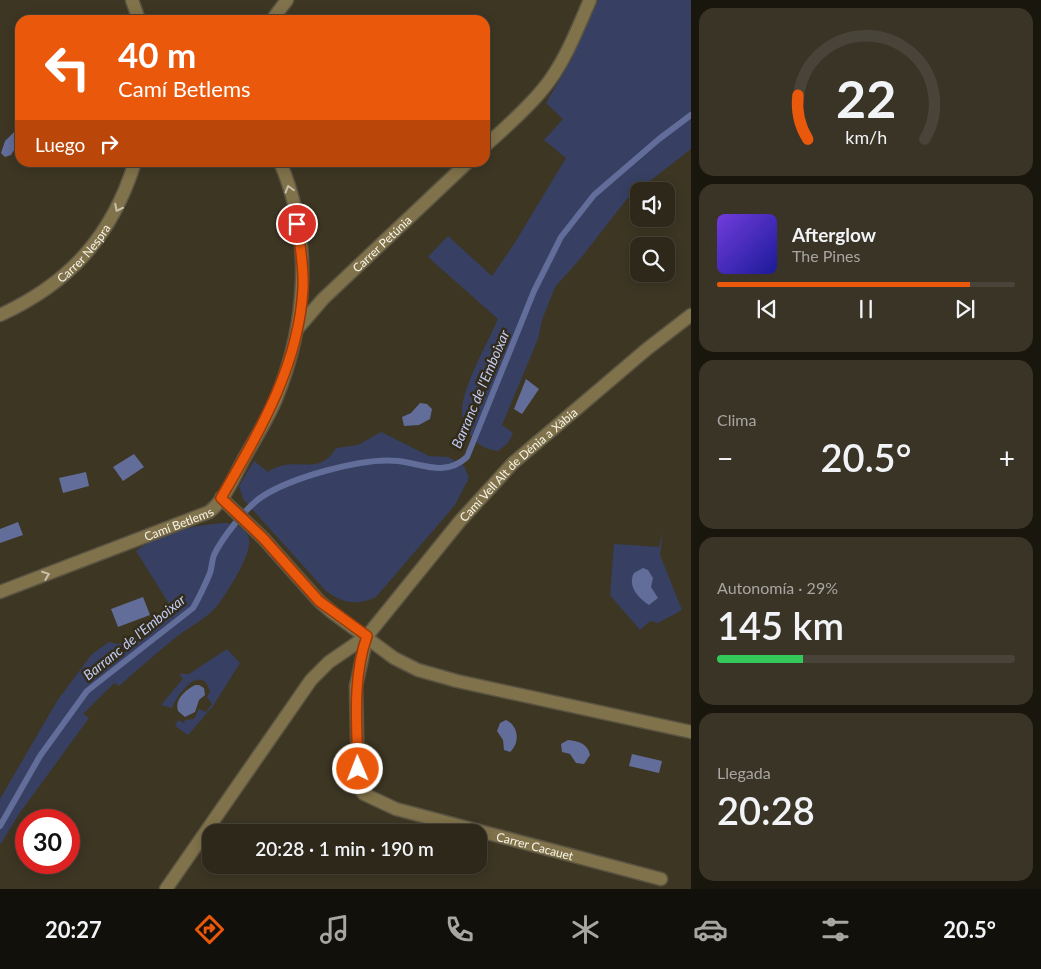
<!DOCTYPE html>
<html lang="es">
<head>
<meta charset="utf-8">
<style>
	:root { --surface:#2e281a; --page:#3a3427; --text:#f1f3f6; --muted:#a7a6a2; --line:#494439; --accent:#ea580c }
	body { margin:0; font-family:Lato,sans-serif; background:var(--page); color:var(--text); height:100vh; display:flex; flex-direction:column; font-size:19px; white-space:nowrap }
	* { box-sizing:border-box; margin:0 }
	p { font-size:16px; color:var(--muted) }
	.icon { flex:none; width:28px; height:28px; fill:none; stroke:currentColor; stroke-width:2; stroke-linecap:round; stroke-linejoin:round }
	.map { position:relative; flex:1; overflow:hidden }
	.side { display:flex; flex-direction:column; gap:8px; padding:8px; background:#19160e; width:350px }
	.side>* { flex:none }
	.top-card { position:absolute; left:15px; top:15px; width:475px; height:152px; border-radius:15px; box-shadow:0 2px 12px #0003,0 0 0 1px var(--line); background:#ea580c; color:#fff; overflow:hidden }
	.controls { position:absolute; left:630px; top:182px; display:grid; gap:10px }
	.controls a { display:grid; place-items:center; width:45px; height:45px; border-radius:10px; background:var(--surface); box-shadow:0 2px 12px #0003,0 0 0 1px var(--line); font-size:25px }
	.speed { position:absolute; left:15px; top:809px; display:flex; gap:10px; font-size:25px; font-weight:700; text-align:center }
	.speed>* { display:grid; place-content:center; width:65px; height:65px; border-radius:50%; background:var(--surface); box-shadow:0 2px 12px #0003,0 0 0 1px var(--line); line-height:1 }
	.speed .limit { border:8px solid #d22; background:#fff; color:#111 }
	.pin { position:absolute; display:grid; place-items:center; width:42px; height:42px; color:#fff; margin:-21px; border:2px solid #fff; border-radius:50%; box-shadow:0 1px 5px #0007 }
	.me { position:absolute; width:55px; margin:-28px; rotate:359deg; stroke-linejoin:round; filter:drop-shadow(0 0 4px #0008) }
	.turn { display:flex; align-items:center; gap:18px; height:105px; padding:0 20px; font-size:22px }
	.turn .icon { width:65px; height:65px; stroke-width:2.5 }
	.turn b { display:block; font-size:35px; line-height:42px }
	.then { display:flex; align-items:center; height:48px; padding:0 20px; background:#0003; gap:10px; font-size:19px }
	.big { font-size:38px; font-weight:600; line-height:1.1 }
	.side .tile { flex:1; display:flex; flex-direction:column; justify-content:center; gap:8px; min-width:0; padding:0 18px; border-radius:15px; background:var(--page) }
	.side .dial { align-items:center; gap:0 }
	.dial svg { height:130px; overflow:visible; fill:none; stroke:var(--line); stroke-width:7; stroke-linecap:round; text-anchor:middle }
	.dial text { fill:var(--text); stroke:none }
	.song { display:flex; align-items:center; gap:15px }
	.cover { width:60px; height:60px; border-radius:8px; background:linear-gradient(135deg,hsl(260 70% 55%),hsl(240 70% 35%)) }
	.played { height:5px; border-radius:2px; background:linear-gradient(90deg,var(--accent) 85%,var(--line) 85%) }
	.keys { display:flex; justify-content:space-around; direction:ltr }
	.heat { display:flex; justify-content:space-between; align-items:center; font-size:28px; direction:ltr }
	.charge { height:8px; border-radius:4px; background:linear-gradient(90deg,#34c759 29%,var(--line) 0) }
	.trip { position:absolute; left:202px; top:824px; width:285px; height:50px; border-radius:15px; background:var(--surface); box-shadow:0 2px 12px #0003,0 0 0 1px var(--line); font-weight:600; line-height:50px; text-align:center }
	.dock { display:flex; height:80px; justify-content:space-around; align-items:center; background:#12100a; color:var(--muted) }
	.dock .icon { width:35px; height:35px }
	.dock .selected { color:var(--accent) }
	.dock b { font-size:22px; color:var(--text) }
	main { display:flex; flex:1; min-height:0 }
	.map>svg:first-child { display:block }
	.green { fill:#374062 }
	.water { fill:#626d9a }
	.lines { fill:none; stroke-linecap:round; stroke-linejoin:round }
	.stream { stroke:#626d9a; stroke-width:6 }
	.street-casing { stroke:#5b5443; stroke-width:15 }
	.street { stroke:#80724a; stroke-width:12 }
	.oneway { stroke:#c9c0a9 }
	.route-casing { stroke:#983908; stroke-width:12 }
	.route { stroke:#ea580c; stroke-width:9 }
	.labels { text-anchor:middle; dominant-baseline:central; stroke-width:5; stroke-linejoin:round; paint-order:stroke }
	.street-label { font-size:12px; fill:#f9f4e9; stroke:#332c1a }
	.water-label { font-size:14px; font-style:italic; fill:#c1ccf7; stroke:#332c1a }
</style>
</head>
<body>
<main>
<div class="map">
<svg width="691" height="889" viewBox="0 0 691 889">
	<rect width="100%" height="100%" fill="#3d3623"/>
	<path class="green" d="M 598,0 L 691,0 L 691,149 L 627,199 L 580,259 L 555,287 L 542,320 L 538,339 L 502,425 L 513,433 L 508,443 L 498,451 C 485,449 477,445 470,434 C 467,428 462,419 462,413 C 461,388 488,343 498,319 L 428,257 L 448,236 L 492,276 L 514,244 L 566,158 L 544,140 L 563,119 L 546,103 L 571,60 Z
		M 381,432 L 429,456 L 448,457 L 464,466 L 469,478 L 455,505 L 376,597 C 357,606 342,603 326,591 L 243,499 L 239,486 L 254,461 L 268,472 C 294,453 318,479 336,448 L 358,445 Z
		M 224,523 C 236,523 252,531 249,545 C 247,561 227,593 217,606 C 208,617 192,626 180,634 C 159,651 139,668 119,686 L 114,683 L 83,714 L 89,718 L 19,814 L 0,845 L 0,799 L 57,701 L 92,654 L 109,642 L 117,644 L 128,642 L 173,610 L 136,551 C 160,532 194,525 224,523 Z
		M 663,532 L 660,555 L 682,610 L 658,623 L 650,621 L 640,630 L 610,595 L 614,544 L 659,547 Z
		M 227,649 L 240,663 L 213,706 L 188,735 L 175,726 L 178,720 L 184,723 L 185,720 L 194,719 L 199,709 L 206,712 L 212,704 L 207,697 L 210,692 C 202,662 177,694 172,708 L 161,705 L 183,679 L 179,674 L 189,674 Z"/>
	<path class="water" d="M 17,129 L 20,130 L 20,147 L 16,147 L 11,155 L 5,157 L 1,153 L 5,141 Z
		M 526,379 L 539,389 L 522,414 L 514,409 Z
		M 420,403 L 427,404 L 432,409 L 430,419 L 419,425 L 404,426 L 402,417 L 411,413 Z
		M 134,454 L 144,467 L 123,481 L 113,467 Z
		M 86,472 L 89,486 L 63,493 L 59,478 Z
		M 18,522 L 23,535 L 0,543 L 0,529 Z
		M 643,568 L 648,570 L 653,578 L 651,587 L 658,598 L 649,605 C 638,598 627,586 634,573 Z
		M 143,597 L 150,615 L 118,627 L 111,609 Z
		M 195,685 L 199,685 L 204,688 L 205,695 L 199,700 L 195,712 L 185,717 L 178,711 C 174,699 186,690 195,685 Z
		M 506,720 C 519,726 520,743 510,752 L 504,750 L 503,740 L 497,731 L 500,723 Z
		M 568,740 C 579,741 588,744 590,755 L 584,764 L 576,763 L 570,754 L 562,752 L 561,744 Z
		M 632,754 L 662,761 L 659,773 L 629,766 Z"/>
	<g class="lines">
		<path class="stream" d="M 0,826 L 40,756 L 87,691 L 193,608 C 200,596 205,585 210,573 C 212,567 212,560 214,555 C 222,538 245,509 260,498 C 289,478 363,457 398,461 C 424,464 445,477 467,457 L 534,291 L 561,237 L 594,195 L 659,139 L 691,115"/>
		<defs>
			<g id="street">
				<path d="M 132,0 L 139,20"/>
				<path d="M 272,20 L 287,0"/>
				<path d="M 485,146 C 505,128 526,110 543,89 C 564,64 577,30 590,0"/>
				<path id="s1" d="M 0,315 C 70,283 112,236 135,162"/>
				<path id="s2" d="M 298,328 L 323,299 L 468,162"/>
				<path d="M 221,498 L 263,538 L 319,601 L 333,613 L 394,658 L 418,670 L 457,681 L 691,732"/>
				<path id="s3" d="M 0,592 L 209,512 C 226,499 235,474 246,455 C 256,437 268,418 276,399 C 307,323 313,239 280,162"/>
				<path id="s4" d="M 367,636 L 356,686 L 358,778 L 360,789 L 364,794 L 396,809 L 661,879"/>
				<path id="s5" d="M 166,889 L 311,680 L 329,662 L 367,636 L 460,521 L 513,463 L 647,349 L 691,315"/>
			</g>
		</defs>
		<use href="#street" class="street-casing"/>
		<use href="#street" class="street"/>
	</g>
	<defs><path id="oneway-chevron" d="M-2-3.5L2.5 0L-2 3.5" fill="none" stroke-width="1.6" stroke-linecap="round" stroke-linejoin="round" transform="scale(1.25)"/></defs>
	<g class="oneway">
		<use href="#oneway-chevron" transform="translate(289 189) rotate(-106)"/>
		<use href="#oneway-chevron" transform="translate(118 208) rotate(117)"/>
		<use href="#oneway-chevron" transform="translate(46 575) rotate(-21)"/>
	</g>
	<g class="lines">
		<defs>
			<path id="route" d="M 297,224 C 300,245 304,267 303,288 C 299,366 259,432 221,498 L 263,538 L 319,601 L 367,636 C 352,679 357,724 358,769"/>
		</defs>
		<use href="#route" class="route-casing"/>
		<use href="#route" class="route"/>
	</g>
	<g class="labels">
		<g class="street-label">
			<text stroke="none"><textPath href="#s2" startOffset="119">Carrer Petúnia</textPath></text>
			<text stroke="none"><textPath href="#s1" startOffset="105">Carrer Nespra</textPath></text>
			<text stroke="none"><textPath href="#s5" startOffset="555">Camí Vell Alt de Dénia a Xàbia</textPath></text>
			<text stroke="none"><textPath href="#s3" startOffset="191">Camí Betlems</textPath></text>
			<text stroke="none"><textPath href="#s4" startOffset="340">Carrer Cacauet</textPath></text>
		</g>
		<g class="water-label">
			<text transform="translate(480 389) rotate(-67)">Barranc de l'Emboixar</text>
			<text transform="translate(134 637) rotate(-39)">Barranc de l'Emboixar</text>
		</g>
	</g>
</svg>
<div class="controls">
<a><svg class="icon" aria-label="sound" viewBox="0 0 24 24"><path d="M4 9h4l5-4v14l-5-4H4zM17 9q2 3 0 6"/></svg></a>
<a><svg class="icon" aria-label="search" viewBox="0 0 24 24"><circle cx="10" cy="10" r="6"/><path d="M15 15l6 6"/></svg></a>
</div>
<div class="speed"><div class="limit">30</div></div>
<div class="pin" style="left:297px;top:224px;background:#d93025"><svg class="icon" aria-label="arrive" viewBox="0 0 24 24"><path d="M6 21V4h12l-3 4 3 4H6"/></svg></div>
<svg class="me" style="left:358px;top:769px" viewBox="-20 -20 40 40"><circle r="17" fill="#ea580c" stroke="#fff" stroke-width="3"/><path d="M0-11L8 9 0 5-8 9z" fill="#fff"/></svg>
<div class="trip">20:28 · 1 min · 190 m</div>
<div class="top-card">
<div class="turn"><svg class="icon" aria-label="left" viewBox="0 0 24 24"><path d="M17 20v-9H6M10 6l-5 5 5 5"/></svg><div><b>40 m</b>Camí Betlems</div></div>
<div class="then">Luego<svg class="icon" aria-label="right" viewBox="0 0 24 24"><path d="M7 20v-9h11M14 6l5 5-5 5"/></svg></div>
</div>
</div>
<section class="side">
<div class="tile dial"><svg viewBox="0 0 100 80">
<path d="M14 69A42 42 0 1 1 86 69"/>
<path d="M14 69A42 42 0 0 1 8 42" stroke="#ea580c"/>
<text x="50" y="56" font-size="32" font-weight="700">22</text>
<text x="50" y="72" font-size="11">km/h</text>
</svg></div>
<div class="tile">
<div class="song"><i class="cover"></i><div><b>Afterglow</b><p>The Pines</p></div></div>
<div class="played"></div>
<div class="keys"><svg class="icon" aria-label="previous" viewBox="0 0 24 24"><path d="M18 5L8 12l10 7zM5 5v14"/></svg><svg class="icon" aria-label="pause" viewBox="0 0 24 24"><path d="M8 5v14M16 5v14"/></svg><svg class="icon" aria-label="next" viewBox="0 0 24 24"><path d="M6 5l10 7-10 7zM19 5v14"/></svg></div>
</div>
<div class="tile"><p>Clima</p>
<div class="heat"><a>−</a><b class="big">20.5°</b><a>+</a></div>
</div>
<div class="tile"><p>Autonomía · 29%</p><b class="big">145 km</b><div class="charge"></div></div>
<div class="tile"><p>Llegada</p><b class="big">20:28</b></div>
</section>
</main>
<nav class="dock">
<b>20:27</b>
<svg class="icon selected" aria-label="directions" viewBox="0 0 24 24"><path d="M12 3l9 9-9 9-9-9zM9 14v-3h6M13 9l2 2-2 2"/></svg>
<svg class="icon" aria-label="music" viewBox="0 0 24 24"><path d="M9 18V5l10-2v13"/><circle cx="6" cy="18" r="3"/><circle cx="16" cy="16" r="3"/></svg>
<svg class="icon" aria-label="phone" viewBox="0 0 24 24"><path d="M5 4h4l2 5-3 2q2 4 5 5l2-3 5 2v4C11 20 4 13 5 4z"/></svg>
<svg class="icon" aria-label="climate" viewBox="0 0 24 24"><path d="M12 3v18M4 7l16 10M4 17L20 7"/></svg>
<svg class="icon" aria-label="car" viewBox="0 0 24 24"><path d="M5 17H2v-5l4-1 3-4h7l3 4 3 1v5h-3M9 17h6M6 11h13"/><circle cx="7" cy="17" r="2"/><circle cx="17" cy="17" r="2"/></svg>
<svg class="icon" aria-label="filters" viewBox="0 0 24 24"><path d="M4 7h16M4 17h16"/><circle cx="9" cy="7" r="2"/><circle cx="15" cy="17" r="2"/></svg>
<b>20.5°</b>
</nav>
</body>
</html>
